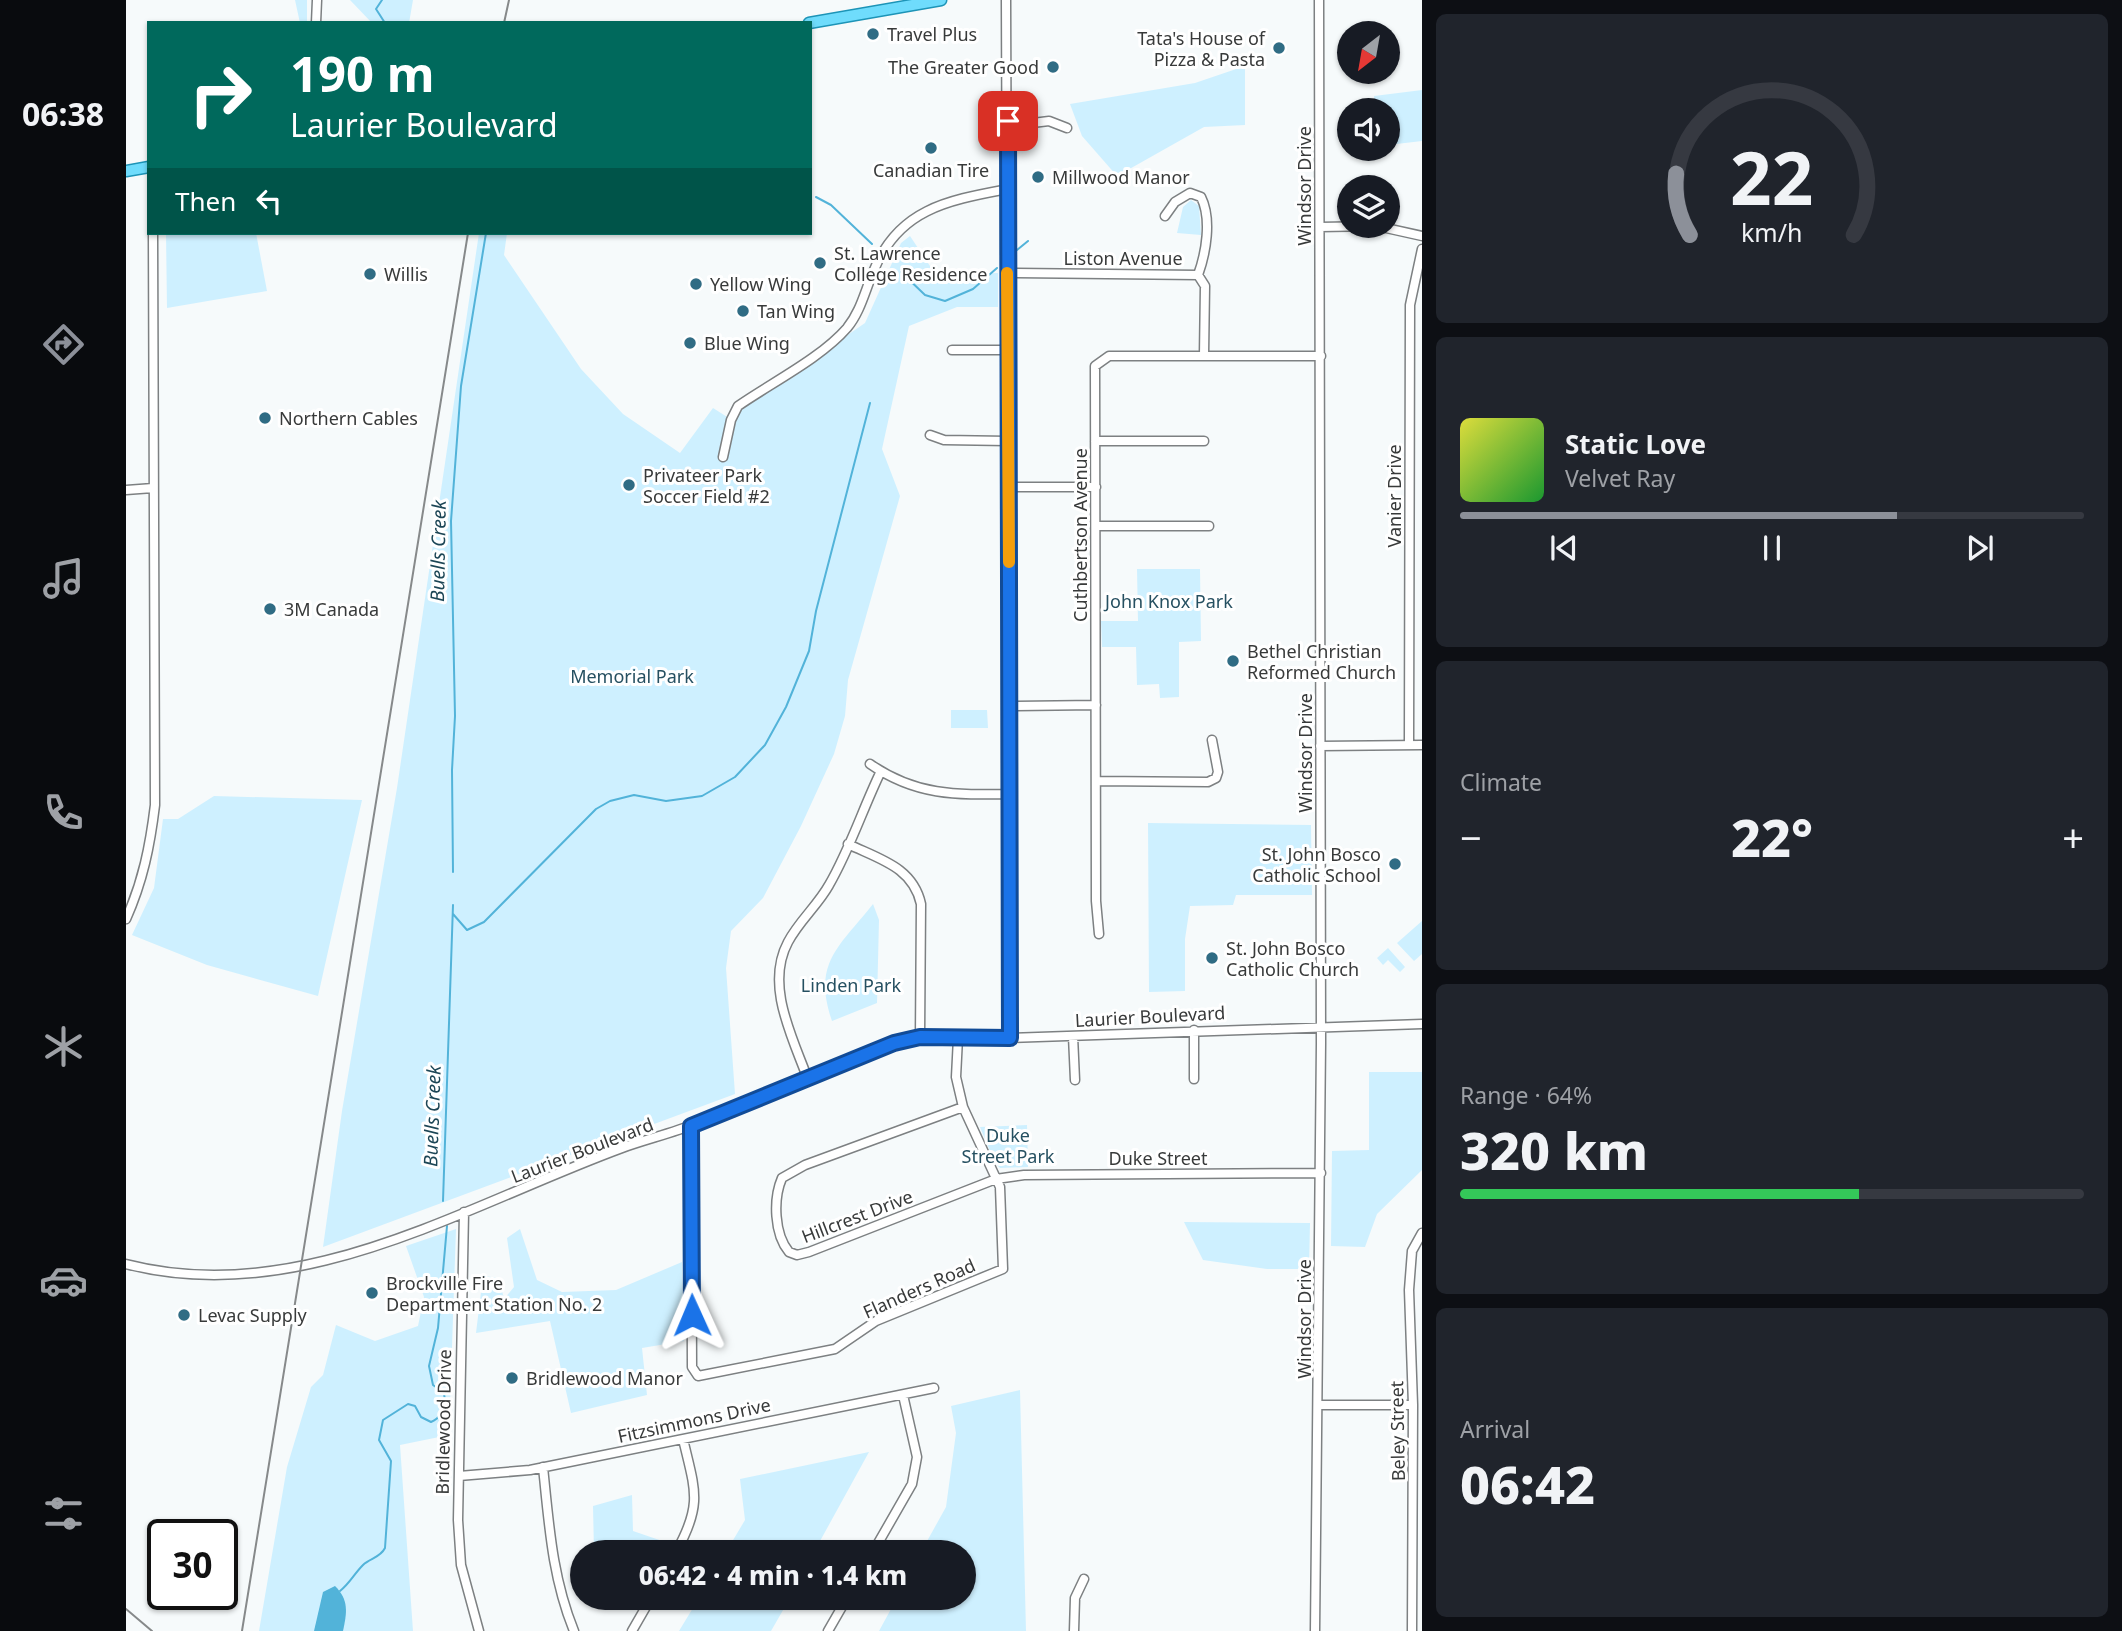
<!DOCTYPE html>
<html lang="en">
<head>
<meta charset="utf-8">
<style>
	:root { --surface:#171b24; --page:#20242c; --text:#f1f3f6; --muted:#9ea1a6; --line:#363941; --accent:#8c9099 }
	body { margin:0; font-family:"Noto Sans",sans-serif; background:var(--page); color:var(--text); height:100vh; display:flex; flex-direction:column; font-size:26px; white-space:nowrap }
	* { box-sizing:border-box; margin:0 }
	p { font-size:23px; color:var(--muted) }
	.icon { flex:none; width:38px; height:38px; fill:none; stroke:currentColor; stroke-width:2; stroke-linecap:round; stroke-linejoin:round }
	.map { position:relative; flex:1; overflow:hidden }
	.drawer { display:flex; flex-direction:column; gap:14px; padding:14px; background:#0d0f14; width:700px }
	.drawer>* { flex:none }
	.banner { position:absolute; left:21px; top:21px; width:665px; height:214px; border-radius:0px; box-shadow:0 2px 5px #0004; background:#00695c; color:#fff; overflow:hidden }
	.needle { width:46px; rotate:211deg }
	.buttons { position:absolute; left:1211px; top:21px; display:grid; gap:14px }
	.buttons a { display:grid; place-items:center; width:63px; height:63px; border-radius:50%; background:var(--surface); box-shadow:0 2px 5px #0004; font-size:35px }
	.speed { position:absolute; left:21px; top:1519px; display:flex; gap:14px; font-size:35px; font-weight:700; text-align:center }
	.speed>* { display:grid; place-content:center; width:91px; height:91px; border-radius:50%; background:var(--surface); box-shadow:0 2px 5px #0004; line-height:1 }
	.speed .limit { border:4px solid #111; border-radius:10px; background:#fff; color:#111 }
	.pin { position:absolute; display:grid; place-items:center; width:60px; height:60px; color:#fff; margin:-30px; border-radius:14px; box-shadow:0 4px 10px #0006 }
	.me { position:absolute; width:77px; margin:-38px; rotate:359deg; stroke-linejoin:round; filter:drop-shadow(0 0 5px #0008) }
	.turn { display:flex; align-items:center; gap:24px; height:147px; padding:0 28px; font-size:32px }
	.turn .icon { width:91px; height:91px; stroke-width:2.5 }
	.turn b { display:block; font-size:49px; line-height:60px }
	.then { display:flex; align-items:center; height:66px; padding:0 28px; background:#0003; gap:14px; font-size:26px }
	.big { font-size:52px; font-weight:800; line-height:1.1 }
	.drawer .tile { flex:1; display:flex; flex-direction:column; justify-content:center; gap:10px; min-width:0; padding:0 24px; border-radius:10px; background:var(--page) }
	.drawer .dial { align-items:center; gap:0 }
	.dial svg { height:182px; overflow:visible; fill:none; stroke:var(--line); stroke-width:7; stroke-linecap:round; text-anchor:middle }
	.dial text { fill:var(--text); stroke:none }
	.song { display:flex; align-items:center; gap:21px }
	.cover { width:84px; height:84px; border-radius:10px; background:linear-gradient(135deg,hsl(60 70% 55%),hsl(130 70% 35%)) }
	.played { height:7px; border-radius:4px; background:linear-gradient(90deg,var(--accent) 70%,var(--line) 70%) }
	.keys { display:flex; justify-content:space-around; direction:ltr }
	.heat { display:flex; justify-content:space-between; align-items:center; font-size:38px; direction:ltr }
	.charge { height:10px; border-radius:5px; background:linear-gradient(90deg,#34c759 64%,var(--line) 0) }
	.trip { position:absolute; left:444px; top:1540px; width:406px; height:70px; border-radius:35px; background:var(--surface); box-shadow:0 2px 5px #0004; font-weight:800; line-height:70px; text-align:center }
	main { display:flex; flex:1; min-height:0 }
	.tabs { display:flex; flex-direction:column; width:126px; justify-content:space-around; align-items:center; background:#090b0e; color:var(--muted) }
	.tabs .icon { width:49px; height:49px }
	.tabs .on { color:var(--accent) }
	.tabs b { font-size:32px; color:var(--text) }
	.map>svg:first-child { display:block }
	.green { fill:#cef0ff }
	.water { fill:#52b3d9 }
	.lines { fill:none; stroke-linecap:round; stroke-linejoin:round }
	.stream { stroke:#52b3d9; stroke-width:2 }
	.minor-casing { stroke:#7d8082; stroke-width:11 }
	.major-casing { stroke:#1d94b7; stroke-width:13 }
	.minor { stroke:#fff; stroke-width:8 }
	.major { stroke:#6fdcfc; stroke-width:10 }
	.rail { stroke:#86898a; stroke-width:2 }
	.route-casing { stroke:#114b97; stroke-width:18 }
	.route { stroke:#1a73e8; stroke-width:12 }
	.slow { stroke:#f59e0b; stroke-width:12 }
	.poi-dot { fill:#306c84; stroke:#fff; stroke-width:2.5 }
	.labels { text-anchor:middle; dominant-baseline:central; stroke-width:6; stroke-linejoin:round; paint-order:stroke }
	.poi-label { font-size:18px; fill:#383a3a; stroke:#fff; text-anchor:start }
	.street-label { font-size:18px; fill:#383a3a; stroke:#fff }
	.park-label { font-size:18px; fill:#265061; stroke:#fff }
	.water-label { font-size:19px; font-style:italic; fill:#1c4656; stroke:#fff }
</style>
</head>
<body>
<main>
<nav class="tabs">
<b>06:38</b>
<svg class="icon on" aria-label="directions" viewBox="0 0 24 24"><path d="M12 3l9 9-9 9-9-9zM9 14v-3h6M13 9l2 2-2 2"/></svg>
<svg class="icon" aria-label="music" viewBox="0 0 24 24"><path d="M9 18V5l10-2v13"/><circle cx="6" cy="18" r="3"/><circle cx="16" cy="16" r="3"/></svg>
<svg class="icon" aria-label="phone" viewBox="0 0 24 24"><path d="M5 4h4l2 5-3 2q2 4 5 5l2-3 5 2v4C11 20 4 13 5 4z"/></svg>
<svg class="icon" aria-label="climate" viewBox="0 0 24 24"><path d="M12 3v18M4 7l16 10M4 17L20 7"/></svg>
<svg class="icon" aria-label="car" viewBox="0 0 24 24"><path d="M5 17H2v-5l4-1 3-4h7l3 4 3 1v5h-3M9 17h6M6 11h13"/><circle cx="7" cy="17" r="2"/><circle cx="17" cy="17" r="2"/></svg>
<svg class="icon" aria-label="filters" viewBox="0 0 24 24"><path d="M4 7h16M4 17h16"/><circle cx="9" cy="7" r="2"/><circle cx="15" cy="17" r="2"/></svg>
</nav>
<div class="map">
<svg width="1296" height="1631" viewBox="0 0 1296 1631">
	<rect width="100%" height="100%" fill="#f6fafb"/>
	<path class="green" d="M 169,0 L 181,0 L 181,23 L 174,23 Z
		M 224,0 L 287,0 L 283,23 L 246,23 Z
		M 1119,66 L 1119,125 L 1078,127 L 991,176 L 956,136 L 944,104 L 1069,83 Z
		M 1296,90 L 1296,141 L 1262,145 L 1262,110 L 1250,110 L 1248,96 Z
		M 1065,200 L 1073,206 L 1075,235 L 1051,233 L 1057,207 Z
		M 40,233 L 130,233 L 141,291 L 41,308 Z
		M 353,233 L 381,233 L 378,255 L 455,369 L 497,414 L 554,453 L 587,408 L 606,420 L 613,410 L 739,323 L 775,243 L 784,236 L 810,275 L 872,273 L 872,307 L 831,307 L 783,326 L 756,449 L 774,496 L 722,680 L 719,716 L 708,754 L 675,826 L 637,898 L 605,931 L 600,968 L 609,1094 L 197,1247 L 216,1111 L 271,788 Z
		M 1011,569 L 1074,569 L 1075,641 L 1053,642 L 1053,697 L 1034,698 L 1033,684 L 1011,685 L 1010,647 L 976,647 L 975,621 L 1012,621 Z
		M 825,710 L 861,710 L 862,728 L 825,728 Z
		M 88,796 L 236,800 L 192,996 L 81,965 L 6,935 L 28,888 L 37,819 L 52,819 Z
		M 1022,823 L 1185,825 L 1186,895 L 1110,895 L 1107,905 L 1064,906 L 1059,939 L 1059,991 L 1023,992 Z
		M 747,904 L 753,920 L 751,1003 L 706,1021 C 686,963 713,947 747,904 Z
		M 1296,921 L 1296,954 L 1288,961 L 1271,943 Z
		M 1262,948 L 1279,967 L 1274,972 L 1262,960 L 1257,965 L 1251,958 Z
		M 1243,1072 L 1296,1072 L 1296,1170 L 1251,1214 L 1239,1247 L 1205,1246 L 1206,1151 L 1243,1150 Z
		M 901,1125 L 902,1167 L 874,1168 L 869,1163 L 854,1127 Z
		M 1058,1222 L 1184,1223 L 1183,1269 L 1141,1269 L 1077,1260 Z
		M 330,1229 L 323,1435 L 274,1445 L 287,1631 L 133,1631 L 161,1467 L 185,1387 L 197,1375 L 210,1325 L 249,1341 L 292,1326 L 298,1297 L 280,1246 Z
		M 394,1229 L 411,1280 L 436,1292 L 490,1290 L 556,1262 L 558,1341 L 516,1348 L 521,1395 L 445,1413 L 424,1321 L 350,1333 L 357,1276 L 373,1278 L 378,1299 L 388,1287 L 381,1238 Z
		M 894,1390 L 900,1631 L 753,1631 L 771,1598 L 838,1598 L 838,1552 L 795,1552 L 820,1507 L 830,1433 L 825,1406 Z
		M 743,1452 L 688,1552 L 600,1552 L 619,1520 L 614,1479 Z
		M 506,1495 L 507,1531 L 548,1545 L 544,1552 L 468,1552 L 467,1506 Z
		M 573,1598 L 664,1598 L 645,1631 L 553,1631 Z"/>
	<path class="water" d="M 209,1586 C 223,1600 221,1612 217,1631 L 188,1631 L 197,1592 Z"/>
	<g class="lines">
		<path class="stream" d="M 256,0 L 250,9 L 259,23
			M 690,197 L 705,205 L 746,244
			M 891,250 L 902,241
			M 775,272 L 799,295 L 819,301 L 847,289 L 871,268
			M 327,872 L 326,770 L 329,716 L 325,521 L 335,386 L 360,233
			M 327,914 L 341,930 L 358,922 L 470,809 L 484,801 L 508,795 L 540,801 L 576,796 L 609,777 L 639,745 L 660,707 L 683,651 L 690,611 L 744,403
			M 317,1201 L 327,905
			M 214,1591 C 224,1583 228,1574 237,1565 C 244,1558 254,1558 259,1548 L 265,1461 L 253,1440 L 257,1420 L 282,1404 L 289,1406 L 295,1417 L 305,1422 C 317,1417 320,1406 318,1393 L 307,1385 L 303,1366 L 312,1328 L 321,1226"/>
		<defs>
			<path id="minor" d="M 880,0 L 884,1038
				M 190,23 L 191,0
				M 882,121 L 890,125 L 923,121 L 941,128
				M 1039,216 L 1049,202 L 1064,193 L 1075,197 C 1086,219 1080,253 1072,275
				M 1194,227 L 1251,226 L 1296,236
				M 882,273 L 1072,275 L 1079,286 L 1078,355
				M 826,350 L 882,350
				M 804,435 L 818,440 L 882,441
				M 969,441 L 1078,441
				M 597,457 L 605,420 L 612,406 C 645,383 695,358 721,328 C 735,311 739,290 748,270 C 773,208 824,200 882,189
				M 883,487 L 970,487
				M 0,490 L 27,488
				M 970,526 L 1083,526
				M 885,706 L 970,705
				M 1283,745 L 1284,305 L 1296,249
				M 1194,746 L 1296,745
				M 744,764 C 790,796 830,795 884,794
				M 971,781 L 1082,782 L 1090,778 L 1092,772 L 1086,740
				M 722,844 C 753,859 787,867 795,904 L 794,1037
				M 0,919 C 17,881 24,846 29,805 L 27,233
				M 973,934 L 970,901 L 969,366 L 983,356 L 1195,356
				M 1068,1030 L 1068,1079
				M 947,1036 L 949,1080
				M 681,1077 C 666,1036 639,985 662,942 C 673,921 692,905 703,885 C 724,849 737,808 755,771
				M 837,1107 L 679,1165 L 656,1178 C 647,1199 648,1234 663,1252 L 671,1255 L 683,1252 L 870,1179 L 898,1175 L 1195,1173
				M 565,1126 L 566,1367 L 572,1376 L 709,1349 L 750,1321 L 877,1269 L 874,1187 L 837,1107 L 830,1077 L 832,1038
				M 338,1212 L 332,1520 L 335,1565 L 353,1631
				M 0,1264 C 174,1309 338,1206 496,1148 C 521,1139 547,1133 571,1123 C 637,1097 702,1069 768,1043 L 794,1037 L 884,1038 L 1296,1024
				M 1193,1405 L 1287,1405
				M 417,1467 C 423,1524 426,1577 448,1631
				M 333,1476 L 404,1470 L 808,1388
				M 550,1552 C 577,1504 569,1490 557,1439
				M 747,1552 L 786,1484 L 791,1457 L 777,1395
				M 506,1631 L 525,1598
				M 702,1631 L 721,1598
				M 948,1631 L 949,1598 L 958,1579
				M 1189,1631 L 1195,1043 L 1193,0
				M 1286,1631 L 1287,1405 L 1283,1290 L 1286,1251 L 1296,1233"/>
			<path id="major" d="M 683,23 L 815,0
				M 0,171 L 23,167"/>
		</defs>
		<use href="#minor" class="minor-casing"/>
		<use href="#major" class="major-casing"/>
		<use href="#minor" class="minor"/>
		<use href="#major" class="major"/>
		<path class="rail" d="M 378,23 L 383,0
			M 0,1609 L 26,1631
			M 116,1631 L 342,233"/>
	</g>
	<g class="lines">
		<defs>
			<path id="route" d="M 566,1315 L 565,1126 L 768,1043 L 794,1037 L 884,1038 L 882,121"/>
		</defs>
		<use href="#route" class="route-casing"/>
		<use href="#route" class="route"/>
		<path class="slow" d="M 881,273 L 883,562"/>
	</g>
	<g class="poi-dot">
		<circle cx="747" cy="34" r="7"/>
		<circle cx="1153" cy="48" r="7"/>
		<circle cx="927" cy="67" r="7"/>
		<circle cx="805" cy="148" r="7"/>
		<circle cx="912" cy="177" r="7"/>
		<circle cx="694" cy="263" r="7"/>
		<circle cx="244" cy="274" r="7"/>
		<circle cx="570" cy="284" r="7"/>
		<circle cx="617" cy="311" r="7"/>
		<circle cx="564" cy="343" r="7"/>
		<circle cx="139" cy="418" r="7"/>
		<circle cx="503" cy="485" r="7"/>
		<circle cx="144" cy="609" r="7"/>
		<circle cx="1107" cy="661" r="7"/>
		<circle cx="1269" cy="864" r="7"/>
		<circle cx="1086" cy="958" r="7"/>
		<circle cx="246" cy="1293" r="7"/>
		<circle cx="58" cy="1315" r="7"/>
		<circle cx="386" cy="1378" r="7"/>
	</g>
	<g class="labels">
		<g class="poi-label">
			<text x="761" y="34">Travel Plus</text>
			<text x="1139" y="38" text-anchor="end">Tata's House of<tspan x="1139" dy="21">Pizza &amp; Pasta</tspan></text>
			<text x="913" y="67" text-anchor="end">The Greater Good</text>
			<text x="805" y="170" text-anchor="middle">Canadian Tire</text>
			<text x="926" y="177">Millwood Manor</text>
			<text x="708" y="253">St. Lawrence<tspan x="708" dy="21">College Residence</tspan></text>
			<text x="258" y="274">Willis</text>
			<text x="584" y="284">Yellow Wing</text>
			<text x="631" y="311">Tan Wing</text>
			<text x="578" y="343">Blue Wing</text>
			<text x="153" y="418">Northern Cables</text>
			<text x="517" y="475">Privateer Park<tspan x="517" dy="21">Soccer Field #2</tspan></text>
			<text x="158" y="609">3M Canada</text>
			<text x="1121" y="651">Bethel Christian<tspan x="1121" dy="21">Reformed Church</tspan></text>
			<text x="1255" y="854" text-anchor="end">St. John Bosco<tspan x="1255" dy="21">Catholic School</tspan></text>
			<text x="1100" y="948">St. John Bosco<tspan x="1100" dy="21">Catholic Church</tspan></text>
			<text x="260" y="1283">Brockville Fire<tspan x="260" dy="21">Department Station No. 2</tspan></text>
			<text x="72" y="1315">Levac Supply</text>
			<text x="400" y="1378">Bridlewood Manor</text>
		</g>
		<g class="street-label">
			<text transform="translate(1178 186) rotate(-90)">Windsor Drive</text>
			<text x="997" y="258">Liston Avenue</text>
			<text transform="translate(1268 496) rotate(-90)">Vanier Drive</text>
			<text transform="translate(954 535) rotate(-90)">Cuthbertson Avenue</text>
			<text transform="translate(1179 753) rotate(-90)">Windsor Drive</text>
			<text transform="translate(1024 1016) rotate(-3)">Laurier Boulevard</text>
			<text transform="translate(456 1150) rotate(-21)">Laurier Boulevard</text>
			<text x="1032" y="1158">Duke Street</text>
			<text transform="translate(731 1216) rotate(-21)">Hillcrest Drive</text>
			<text transform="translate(793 1288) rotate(-24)">Flanders Road</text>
			<text transform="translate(1178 1319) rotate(-90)">Windsor Drive</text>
			<text transform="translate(568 1420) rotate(-12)">Fitzsimmons Drive</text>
			<text transform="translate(317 1422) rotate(-89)">Bridlewood Drive</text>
			<text transform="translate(1271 1431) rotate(-91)">Beley Street</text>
		</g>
		<g class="park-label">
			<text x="1043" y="601">John Knox Park</text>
			<text x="506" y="676">Memorial Park</text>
			<text x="725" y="985">Linden Park</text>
			<text x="882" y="1135">Duke<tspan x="882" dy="21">Street Park</tspan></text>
		</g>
		<g class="water-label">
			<text transform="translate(312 551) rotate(-89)">Buells Creek</text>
			<text transform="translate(306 1116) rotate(-88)">Buells Creek</text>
		</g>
	</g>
</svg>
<div class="buttons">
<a><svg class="needle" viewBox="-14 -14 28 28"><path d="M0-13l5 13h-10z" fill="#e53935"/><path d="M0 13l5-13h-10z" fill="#9ea1a6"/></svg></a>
<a><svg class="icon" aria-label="sound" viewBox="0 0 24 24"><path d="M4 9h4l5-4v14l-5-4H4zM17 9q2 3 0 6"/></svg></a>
<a><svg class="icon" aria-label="layers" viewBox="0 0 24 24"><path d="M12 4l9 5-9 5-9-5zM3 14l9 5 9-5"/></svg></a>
</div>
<div class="speed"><div class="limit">30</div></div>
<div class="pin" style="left:882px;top:121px;background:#d93025"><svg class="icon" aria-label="arrive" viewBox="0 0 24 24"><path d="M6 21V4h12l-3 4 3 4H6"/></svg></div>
<svg class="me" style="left:566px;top:1315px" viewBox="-20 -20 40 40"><path d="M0-17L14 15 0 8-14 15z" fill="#1a73e8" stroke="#fff" stroke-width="4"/></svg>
<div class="trip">06:42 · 4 min · 1.4 km</div>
<div class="banner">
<div class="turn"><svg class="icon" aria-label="right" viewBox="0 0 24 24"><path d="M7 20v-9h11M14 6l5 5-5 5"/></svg><div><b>190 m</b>Laurier Boulevard</div></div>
<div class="then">Then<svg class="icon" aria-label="left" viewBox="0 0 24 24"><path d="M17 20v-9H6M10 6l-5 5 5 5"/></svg></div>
</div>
</div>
<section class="drawer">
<div class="tile dial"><svg viewBox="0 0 100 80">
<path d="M14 69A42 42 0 1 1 86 69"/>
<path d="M14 69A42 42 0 0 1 8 42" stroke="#8c9099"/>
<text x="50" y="56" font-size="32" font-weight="700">22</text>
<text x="50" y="72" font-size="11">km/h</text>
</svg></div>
<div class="tile">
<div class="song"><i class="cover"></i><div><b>Static Love</b><p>Velvet Ray</p></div></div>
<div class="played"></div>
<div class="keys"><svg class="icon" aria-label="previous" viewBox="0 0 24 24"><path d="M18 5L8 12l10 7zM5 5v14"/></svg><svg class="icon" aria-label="pause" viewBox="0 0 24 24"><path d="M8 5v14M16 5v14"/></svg><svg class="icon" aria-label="next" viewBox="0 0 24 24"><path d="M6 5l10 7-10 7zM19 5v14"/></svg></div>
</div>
<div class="tile"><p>Climate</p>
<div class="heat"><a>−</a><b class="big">22°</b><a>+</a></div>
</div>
<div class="tile"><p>Range · 64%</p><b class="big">320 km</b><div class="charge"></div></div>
<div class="tile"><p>Arrival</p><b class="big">06:42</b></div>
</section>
</main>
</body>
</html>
